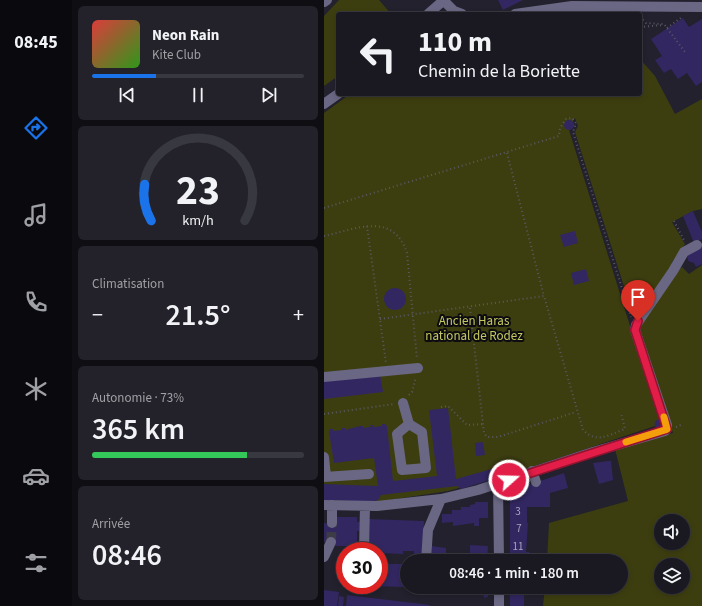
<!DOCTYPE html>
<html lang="fr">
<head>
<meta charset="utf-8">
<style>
	:root { --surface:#1a1922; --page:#23222a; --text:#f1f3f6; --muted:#9fa0a5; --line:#383840; --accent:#1a73e8 }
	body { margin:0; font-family:"Source Sans 3",sans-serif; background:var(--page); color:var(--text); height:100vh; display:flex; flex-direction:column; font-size:15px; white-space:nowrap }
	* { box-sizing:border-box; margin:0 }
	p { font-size:13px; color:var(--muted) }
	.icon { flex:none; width:22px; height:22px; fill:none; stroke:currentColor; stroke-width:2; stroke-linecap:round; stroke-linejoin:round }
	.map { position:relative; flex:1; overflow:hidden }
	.details { display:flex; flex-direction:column; gap:6px; padding:6px; background:#0e0e13; width:252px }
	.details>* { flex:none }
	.guide { position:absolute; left:12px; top:12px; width:306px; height:84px; border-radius:4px; box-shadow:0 2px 6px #0003,0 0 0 1px var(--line); background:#1a1922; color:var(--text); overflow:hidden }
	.buttons { position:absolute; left:330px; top:514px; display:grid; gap:8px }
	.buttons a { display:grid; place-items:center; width:36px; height:36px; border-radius:50%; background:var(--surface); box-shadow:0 2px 6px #0003,0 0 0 1px var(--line); font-size:20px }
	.speed { position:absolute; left:12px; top:542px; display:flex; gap:8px; font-size:20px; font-weight:700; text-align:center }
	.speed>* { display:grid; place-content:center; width:52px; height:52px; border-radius:50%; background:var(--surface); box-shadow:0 2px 6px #0003,0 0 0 1px var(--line); line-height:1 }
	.speed .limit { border:6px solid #d22; background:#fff; color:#111 }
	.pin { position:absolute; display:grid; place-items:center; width:34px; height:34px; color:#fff; margin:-41px -17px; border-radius:50% 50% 50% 0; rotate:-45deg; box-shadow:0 0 4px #0007 }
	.pin .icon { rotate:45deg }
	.me { position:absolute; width:44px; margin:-22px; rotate:70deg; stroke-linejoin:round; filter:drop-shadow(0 0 3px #0008) }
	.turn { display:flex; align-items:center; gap:14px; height:84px; padding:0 16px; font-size:18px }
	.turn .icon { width:52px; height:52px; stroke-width:2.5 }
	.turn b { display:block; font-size:28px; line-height:34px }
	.big { font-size:30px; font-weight:600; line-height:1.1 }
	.details .tile { flex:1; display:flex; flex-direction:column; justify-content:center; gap:6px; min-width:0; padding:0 14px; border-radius:6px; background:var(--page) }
	.details .dial { align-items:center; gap:0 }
	.dial svg { height:104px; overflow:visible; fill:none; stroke:var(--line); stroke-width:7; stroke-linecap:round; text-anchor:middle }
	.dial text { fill:var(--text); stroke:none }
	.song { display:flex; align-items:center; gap:12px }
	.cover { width:48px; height:48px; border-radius:6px; background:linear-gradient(135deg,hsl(0 70% 55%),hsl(110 70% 35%)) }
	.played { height:4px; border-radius:2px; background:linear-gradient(90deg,var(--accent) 30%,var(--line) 30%) }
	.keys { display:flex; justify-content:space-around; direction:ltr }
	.heat { display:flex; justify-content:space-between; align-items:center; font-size:22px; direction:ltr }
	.charge { height:6px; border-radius:3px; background:linear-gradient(90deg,#34c759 73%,var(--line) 0) }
	.trip { position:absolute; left:76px; top:554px; width:228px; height:40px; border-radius:20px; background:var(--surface); box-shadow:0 2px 6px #0003,0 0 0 1px var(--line); font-weight:600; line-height:40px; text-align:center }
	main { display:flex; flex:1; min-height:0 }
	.tabs { display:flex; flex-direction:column; width:72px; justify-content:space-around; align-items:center; background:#0a0a0e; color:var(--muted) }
	.tabs .icon { width:28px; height:28px }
	.tabs .current { color:var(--accent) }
	.tabs b { font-size:18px; color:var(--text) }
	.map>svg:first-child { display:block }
	.green { fill:#3d3e10; fill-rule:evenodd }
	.building { fill:#322761 }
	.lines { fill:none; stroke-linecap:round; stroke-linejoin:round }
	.minor-tunnel { stroke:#3c3b47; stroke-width:10; stroke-dasharray:10 5; stroke-linecap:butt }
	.path { stroke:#595863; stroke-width:2; stroke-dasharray:1 3; stroke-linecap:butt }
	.minor { stroke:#696783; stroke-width:10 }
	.route-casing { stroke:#92132f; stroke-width:10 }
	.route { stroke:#e11d48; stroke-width:7 }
	.slow { stroke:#f59e0b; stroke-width:7 }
	.labels { text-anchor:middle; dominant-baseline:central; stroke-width:4; stroke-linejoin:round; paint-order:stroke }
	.number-label { font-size:11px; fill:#a9a6bb }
	.park-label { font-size:13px; fill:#c5c85e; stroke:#0c0b11 }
</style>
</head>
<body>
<main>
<nav class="tabs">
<b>08:45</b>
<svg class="icon current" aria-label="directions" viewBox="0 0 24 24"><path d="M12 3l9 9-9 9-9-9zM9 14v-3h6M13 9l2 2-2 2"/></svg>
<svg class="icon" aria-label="music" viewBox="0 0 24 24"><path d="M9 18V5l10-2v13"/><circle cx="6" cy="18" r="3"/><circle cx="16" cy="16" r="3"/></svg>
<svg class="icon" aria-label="phone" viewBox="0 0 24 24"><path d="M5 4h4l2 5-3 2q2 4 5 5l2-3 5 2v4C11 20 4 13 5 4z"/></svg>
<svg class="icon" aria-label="climate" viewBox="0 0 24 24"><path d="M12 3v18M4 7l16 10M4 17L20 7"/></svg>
<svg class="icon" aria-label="car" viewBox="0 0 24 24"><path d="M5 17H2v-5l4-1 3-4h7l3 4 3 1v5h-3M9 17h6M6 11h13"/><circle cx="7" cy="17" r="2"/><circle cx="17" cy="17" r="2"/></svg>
<svg class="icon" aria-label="filters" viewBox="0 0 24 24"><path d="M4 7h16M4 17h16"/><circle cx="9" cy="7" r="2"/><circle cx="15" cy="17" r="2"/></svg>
</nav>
<section class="details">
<div class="tile">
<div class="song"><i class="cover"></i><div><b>Neon Rain</b><p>Kite Club</p></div></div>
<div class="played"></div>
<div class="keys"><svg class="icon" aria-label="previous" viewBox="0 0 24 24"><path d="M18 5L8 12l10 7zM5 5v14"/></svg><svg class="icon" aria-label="pause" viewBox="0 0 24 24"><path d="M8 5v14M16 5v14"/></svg><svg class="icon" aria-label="next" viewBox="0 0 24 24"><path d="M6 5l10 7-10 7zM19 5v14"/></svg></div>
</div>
<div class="tile dial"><svg viewBox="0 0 100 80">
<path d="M14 69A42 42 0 1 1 86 69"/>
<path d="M14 69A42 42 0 0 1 9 41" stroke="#1a73e8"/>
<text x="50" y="56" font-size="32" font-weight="700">23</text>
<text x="50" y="72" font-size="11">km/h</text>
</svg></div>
<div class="tile"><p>Climatisation</p>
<div class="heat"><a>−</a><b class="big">21.5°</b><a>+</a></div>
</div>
<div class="tile"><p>Autonomie · 73%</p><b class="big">365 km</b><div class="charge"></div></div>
<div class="tile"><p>Arrivée</p><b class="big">08:46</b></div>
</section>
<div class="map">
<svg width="378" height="606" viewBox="0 0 378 606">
	<rect width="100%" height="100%" fill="#22212d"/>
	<path class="green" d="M 15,0 L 55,0 L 67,14 L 14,14 L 14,76 L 0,86 L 0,16 Z
		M 316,59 L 331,76 L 351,114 L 378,99 L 378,209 L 369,211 L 348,222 L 361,244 L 348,262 L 347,270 L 311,321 L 251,132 L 254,126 L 251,118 L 249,121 L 250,126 L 245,130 L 335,419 L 338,419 L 339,427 L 335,429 L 331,426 L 192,472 L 124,491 L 52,502 L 0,500 L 0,113 L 26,94 L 316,94 Z
		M 378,265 L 378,606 L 219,606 L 221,587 L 297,587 L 297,561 L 223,561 L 225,523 L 304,501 L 291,449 L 349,433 L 315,333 L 315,328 L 355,269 L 358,267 L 365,274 ZM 337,521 L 359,521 L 359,543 L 337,543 ZM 337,565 L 359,565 L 359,587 L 337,587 Z"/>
	<path class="building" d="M 174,0 L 199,0 L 179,10 Z
		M 359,18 L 365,27 L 378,19 L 378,82 L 372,86 L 363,73 L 354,79 L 347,69 L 340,73 L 331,60 L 338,56 L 327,39 Z
		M240 125a5 5 0 1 1 10 0a5 5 0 1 1-10 0Z
		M 369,211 L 378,232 L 378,239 L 370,243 L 359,216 Z
		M 251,231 L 254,243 L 240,247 L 236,235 Z
		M 378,246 L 378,264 L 372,267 L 370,263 L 364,261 L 363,255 L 365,252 Z
		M 262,269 L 265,281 L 250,285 L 247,273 Z
		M60 299a11 11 0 1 1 22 0a11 11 0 1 1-22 0Z
		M 56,374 L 59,392 L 0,399 L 0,381 Z
		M 124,408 L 132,479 L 182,465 L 183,468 L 190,466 L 192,472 L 137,489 L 133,486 L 57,495 L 55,499 L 50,502 L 0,500 L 0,484 L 54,486 L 50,458 L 10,463 L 5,432 L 6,429 L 9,429 L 9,431 L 18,430 L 18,428 L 21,428 L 21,430 L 36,426 L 39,426 L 39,428 L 47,427 L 46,425 L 49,425 L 50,427 L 58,426 L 58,424 L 61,424 L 63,426 L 69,481 L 113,476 L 105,410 Z
		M330.5 424a4.5 4.5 0 1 1 9 0a4.5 4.5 0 1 1-9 0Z
		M 159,442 L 161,455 L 152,456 L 151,443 Z
		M 284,461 L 287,461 L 289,480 L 275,484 L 269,463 Z
		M 240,473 L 244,488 L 226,493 L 226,507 L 203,507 L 203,523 L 204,523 L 202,552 L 205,552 L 205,561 L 186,561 L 186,488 L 201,486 Z
		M 151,502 L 164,502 L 164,518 L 155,518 L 155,526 L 150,526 L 150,523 L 129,526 L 129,522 L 118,523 L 118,514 L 128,514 L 128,510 L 137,510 L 137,507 L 146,507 L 146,505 L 151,504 Z
		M 12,517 L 33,517 L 33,522 L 39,522 L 39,531 L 33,531 L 33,546 L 11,546 L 11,542 L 0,542 L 0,523 L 12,524 Z
		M 44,519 L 100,521 L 99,561 L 90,561 L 90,551 L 79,551 L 79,554 L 55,553 L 53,550 L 49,550 L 49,543 L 44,543 Z
		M 146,545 L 164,546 L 163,561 L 146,561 Z
		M 108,546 L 122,548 L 122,561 L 108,561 Z
		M 55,564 L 83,564 L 83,569 L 80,569 L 79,587 L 49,586 L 55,585 Z
		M 186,587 L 204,587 L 204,594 L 200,594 L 200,606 L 186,606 Z
		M 205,587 L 211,587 L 211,595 L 206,594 Z
		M 0,590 L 15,592 L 13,606 L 0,606 Z
		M 159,592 L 164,592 L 164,597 L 160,598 Z
		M 23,595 L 106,605 L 106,606 L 22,606 Z
		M 15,596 L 20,597 L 19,606 L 14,606 Z"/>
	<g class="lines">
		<path class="minor-tunnel" d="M 7,542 L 8,523"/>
		<path class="path" d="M 316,17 L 322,23 L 340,24 L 361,52
			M 316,27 L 339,25
			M 343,28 L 358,17
			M 183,153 L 220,296
			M 0,208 L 235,136 L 236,128 L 242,119 L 248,118 L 252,123 L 249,132 L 307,317
			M 350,221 L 361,242
			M 43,226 L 62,363
			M 0,236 C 32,229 69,211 83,253 L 93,359
			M 146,308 L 160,433 L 163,437 L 174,437 L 252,412
			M 56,319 L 220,296 L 259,430 C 273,444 284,435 301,429 L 297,413
			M 85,395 L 88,392 L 92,377
			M 117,407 L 124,406 L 143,425 L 160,424
			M 0,414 L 70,404
			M 352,427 L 359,424"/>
		<path class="minor" d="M 119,0 L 130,11 L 138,14
			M 0,2 L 3,0
			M 104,14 L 120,0
			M 191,14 L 248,6 L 378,7
			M 0,104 L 14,94
			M 0,377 L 94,368
			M 79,403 L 85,424 L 73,434 L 78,470 L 102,468 L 98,432 L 85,424
			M 0,457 L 2,477
			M 208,471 L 212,482
			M 0,477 L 45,474
			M 174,484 L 175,561
			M 0,505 L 53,506 L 117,499 L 154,490 L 269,452 L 341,431 L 343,429 L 343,425 L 311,330 L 312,325 L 349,271 L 360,252 L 373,245
			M 8,523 L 8,505
			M 30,550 L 40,550 L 41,506
			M 0,557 L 7,542
			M 102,561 L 104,530 L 117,499
			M 175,587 L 175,606"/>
	</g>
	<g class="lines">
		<defs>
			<path id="route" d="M 185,480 L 343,429 L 311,330 L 314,321"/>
		</defs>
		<use href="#route" class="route-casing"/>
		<use href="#route" class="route"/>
		<path class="slow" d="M 302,442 L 341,430 L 343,429 L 340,417"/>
	</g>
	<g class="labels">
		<g class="number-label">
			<text x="194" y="511">3</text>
			<text x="195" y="528">7</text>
			<text x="194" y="546">11</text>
		</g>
		<g class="park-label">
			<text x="150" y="321">Ancien Haras<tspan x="150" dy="15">national de Rodez</tspan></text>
		</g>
	</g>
</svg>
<div class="buttons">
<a><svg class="icon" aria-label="sound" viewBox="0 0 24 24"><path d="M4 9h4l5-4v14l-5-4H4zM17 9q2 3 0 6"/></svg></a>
<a><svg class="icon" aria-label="layers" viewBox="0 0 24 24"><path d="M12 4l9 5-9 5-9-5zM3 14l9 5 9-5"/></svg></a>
</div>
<div class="speed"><div class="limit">30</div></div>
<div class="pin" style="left:314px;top:321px;background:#d93025"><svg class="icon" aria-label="arrive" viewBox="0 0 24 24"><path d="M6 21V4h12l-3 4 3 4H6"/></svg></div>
<svg class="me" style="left:185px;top:480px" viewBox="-20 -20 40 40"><circle r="17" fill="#e11d48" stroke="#fff" stroke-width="3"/><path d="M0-11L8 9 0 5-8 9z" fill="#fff"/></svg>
<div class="trip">08:46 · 1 min · 180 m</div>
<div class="guide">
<div class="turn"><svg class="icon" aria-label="left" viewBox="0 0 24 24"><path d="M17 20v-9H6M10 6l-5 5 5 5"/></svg><div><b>110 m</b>Chemin de la Boriette</div></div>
</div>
</div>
</main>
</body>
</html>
